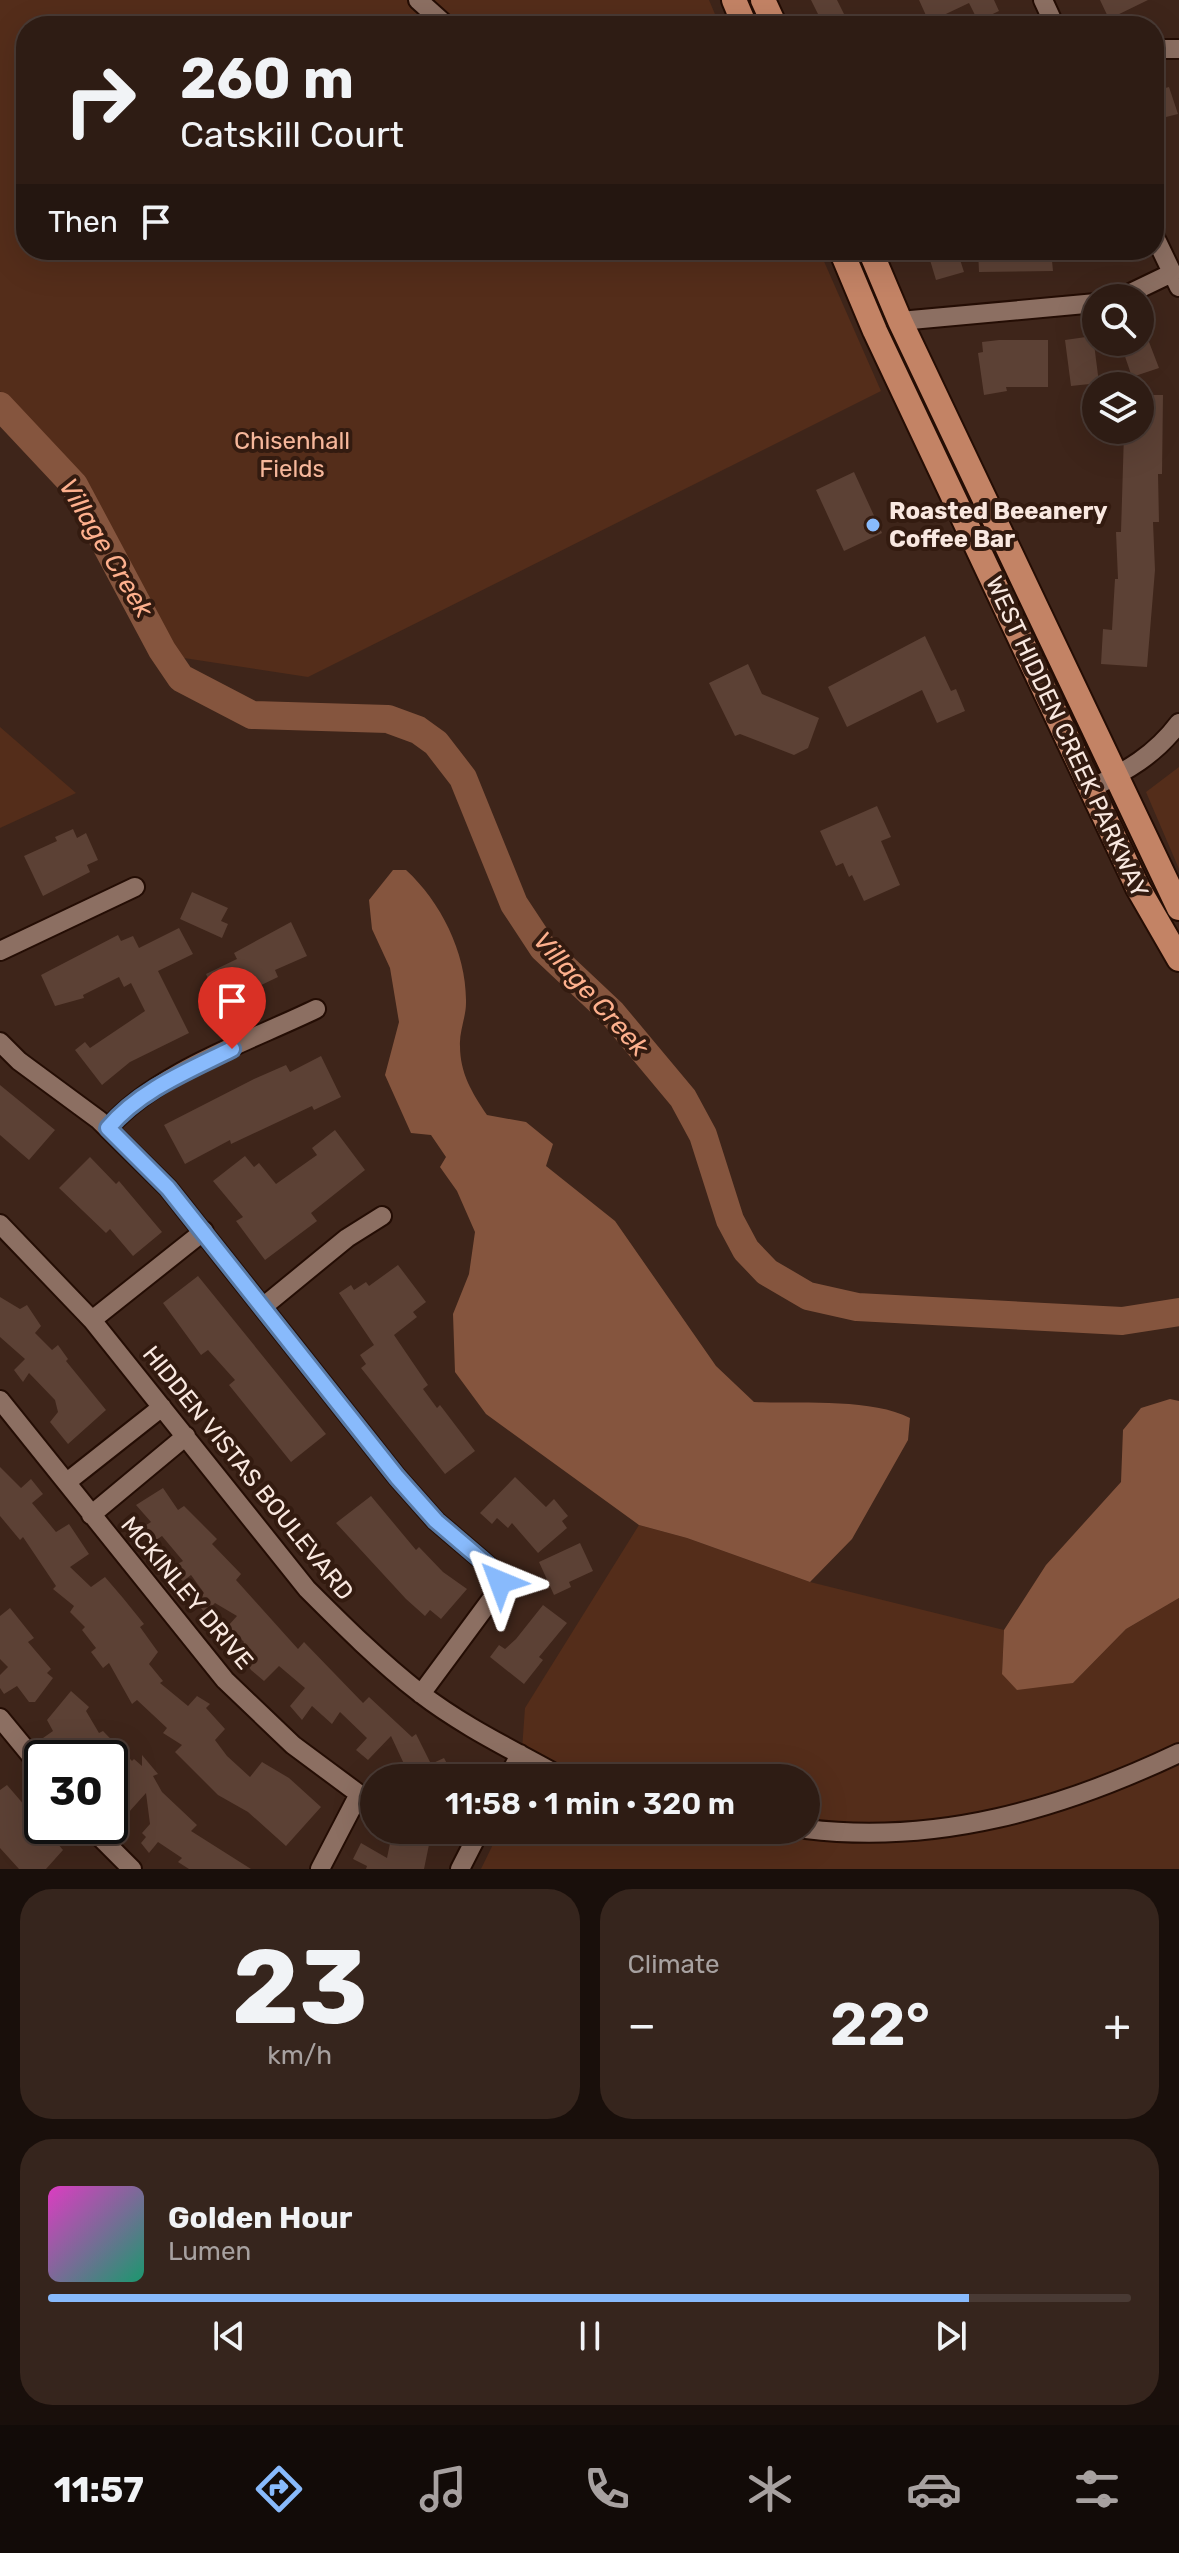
<!DOCTYPE html>
<html lang="en">
<head>
<meta charset="utf-8">
<style>
	:root { --surface:#2e1c14; --page:#36251d; --text:#f1f3f6; --muted:#a7a1a0; --line:#493a34; --accent:#88bafc }
	body { margin:0; font-family:Rubik,sans-serif; background:var(--page); color:var(--text); height:100vh; display:flex; flex-direction:column; font-size:30px; white-space:nowrap }
	* { box-sizing:border-box; margin:0 }
	p { font-size:26px; color:var(--muted) }
	.icon { flex:none; width:44px; height:44px; fill:none; stroke:currentColor; stroke-width:2; stroke-linecap:round; stroke-linejoin:round }
	.map { position:relative; height:1869px; overflow:hidden }
	.panel { display:flex; flex-direction:column; gap:20px; padding:20px; background:#190f0b; flex:1 }
	.panel>* { flex:none }
	.hud { position:absolute; left:16px; top:16px; width:1148px; height:244px; border-radius:32px; box-shadow:0 8px 32px #0002,0 0 0 2px var(--line); background:#2e1c14; color:var(--text); overflow:hidden }
	.tools { position:absolute; left:1082px; top:284px; display:grid; gap:16px }
	.tools a { display:grid; place-items:center; width:72px; height:72px; border-radius:50%; background:var(--surface); box-shadow:0 8px 32px #0002,0 0 0 2px var(--line); font-size:40px }
	.speed { position:absolute; left:24px; top:1740px; display:flex; gap:16px; font-size:40px; font-weight:700; text-align:center }
	.speed>* { display:grid; place-content:center; width:104px; height:104px; border-radius:50%; background:var(--surface); box-shadow:0 8px 32px #0002,0 0 0 2px var(--line); line-height:1 }
	.speed .limit { border:4px solid #111; border-radius:12px; background:#fff; color:#111 }
	.pin { position:absolute; display:grid; place-items:center; width:68px; height:68px; color:#fff; margin:-82px -34px; border-radius:50% 50% 50% 0; rotate:-45deg; box-shadow:0 0 8px #0007 }
	.pin .icon { rotate:45deg }
	.me { position:absolute; width:88px; margin:-44px; rotate:316deg; stroke-linejoin:round; filter:drop-shadow(0 0 6px #0008) }
	.turn { display:flex; align-items:center; gap:28px; height:168px; padding:0 32px; font-size:36px }
	.turn .icon { width:104px; height:104px; stroke-width:2.5 }
	.turn b { display:block; font-size:56px; line-height:68px }
	.then { display:flex; align-items:center; height:76px; padding:0 32px; background:#0003; gap:16px; font-size:30px }
	.big { font-size:60px; font-weight:600; line-height:1.1 }
	.panel .tile { flex:1; display:flex; flex-direction:column; justify-content:center; gap:12px; min-width:0; padding:0 28px; border-radius:32px; background:var(--page) }
	.panel .dial { align-items:center; gap:0 }
	.dial b { font-size:104px; line-height:1 }
	.song { display:flex; align-items:center; gap:24px }
	.cover { width:96px; height:96px; border-radius:12px; background:linear-gradient(135deg,hsl(310 70% 55%),hsl(160 70% 35%)) }
	.played { height:8px; border-radius:4px; background:linear-gradient(90deg,var(--accent) 85%,var(--line) 85%) }
	.keys { display:flex; justify-content:space-around; direction:ltr }
	.heat { display:flex; justify-content:space-between; align-items:center; font-size:44px; direction:ltr }
	.panel .tiles { flex:1; display:grid; gap:20px; grid-template-columns:1fr 1fr }
	.tile:last-child { grid-column:span 2 }
	.trip { position:absolute; left:360px; top:1764px; width:460px; height:80px; border-radius:40px; background:var(--surface); box-shadow:0 8px 32px #0002,0 0 0 2px var(--line); font-weight:600; line-height:80px; text-align:center }
	.menu { display:flex; height:128px; justify-content:space-around; align-items:center; background:#120b08; color:var(--muted) }
	.menu .icon { width:56px; height:56px }
	.menu .on { color:var(--accent) }
	.menu b { font-size:36px; color:var(--text) }
	.map>svg:first-child { display:block }
	.green { fill:#542d1a }
	.water { fill:#85553e }
	.lines { fill:none; stroke-linecap:round; stroke-linejoin:round }
	.river { stroke:#85553e; stroke-width:28 }
	.building { fill:#5c4135 }
	.minor-casing { stroke:#240d04; stroke-width:22 }
	.major-casing { stroke:#240d04; stroke-width:28 }
	.minor { stroke:#8c6f62; stroke-width:18 }
	.major { stroke:#c38365; stroke-width:24 }
	.route-casing { stroke:#5879a4; stroke-width:20 }
	.route { stroke:#88bafc; stroke-width:14 }
	.poi-dot { fill:#88bafc; stroke:#331b10; stroke-width:3 }
	.labels { text-anchor:middle; dominant-baseline:central; stroke-width:8; stroke-linejoin:round; paint-order:stroke }
	.park-label { font-size:24px; fill:#f6b79b; stroke:#331b10 }
	.poi-label { font-size:24px; font-weight:bold; fill:#f9e8e0; stroke:#331b10; text-anchor:start }
	.street-label { font-size:24px; fill:#f9e8e0; stroke:#331b10 }
	.water-label { font-size:26px; font-style:italic; fill:#feb08d; stroke:#331b10 }
</style>
</head>
<body>
<div class="map">
<svg width="1179" height="1869" viewBox="0 0 1179 1869">
	<rect width="100%" height="100%" fill="#3e251a"/>
	<path class="green" d="M 0,0 L 709,0 L 720,26 L 26,26 L 26,250 L 819,250 L 881,391 L 308,677 L 171,656 L 79,499 L 0,391 Z
		M 0,727 L 76,793 L 0,828 Z
		M 1179,767 L 1179,869 L 1146,792 Z
		M 639,1525 L 687,1538 L 810,1582 L 1004,1630 L 1002,1674 L 1073,1683 L 1126,1629 L 1179,1598 L 1179,1869 L 481,1869 L 500,1830 L 806,1830 L 806,1778 L 520,1778 L 525,1708 Z"/>
	<path class="water" d="M 393,870 L 406,870 C 441,902 467,954 466,1003 C 466,1017 459,1032 460,1046 C 460,1073 472,1093 487,1115 L 526,1122 L 553,1144 L 546,1166 L 615,1221 L 716,1366 L 754,1402 C 799,1404 871,1398 910,1418 L 908,1440 L 852,1539 L 810,1582 L 687,1538 L 639,1525 L 486,1414 L 455,1372 L 453,1314 L 469,1274 L 475,1232 L 457,1191 L 440,1167 L 446,1157 L 431,1135 L 411,1133 L 385,1075 L 399,1022 L 390,968 L 372,929 L 369,900 Z
		M 1170,1399 L 1179,1401 L 1179,1598 L 1126,1629 L 1073,1683 L 1017,1690 L 1002,1674 L 1004,1630 L 1046,1565 L 1121,1482 L 1123,1430 L 1141,1408 Z"/>
	<g class="lines">
		<path class="river" d="M 0,406 L 74,485 L 162,650 L 181,678 L 252,715 L 388,719 L 418,730 L 436,743 L 463,778 L 514,904 L 543,948 L 612,1013 L 683,1098 L 703,1135 L 730,1220 L 746,1250 L 767,1272 L 808,1296 L 857,1307 L 1122,1321 L 1179,1312"/>
	</g>
	<path class="building" d="M 811,0 L 837,0 L 850,26 L 824,26 Z
		M 919,0 L 994,0 L 999,11 L 978,21 L 969,3 L 929,22 Z
		M 1100,0 L 1148,0 L 1109,19 Z
		M 1169,87 L 1178,114 L 1154,120 L 1154,91 Z
		M 927,250 L 957,250 L 964,272 L 936,280 Z
		M 978,250 L 1051,250 L 1053,271 L 979,272 Z
		M 1093,336 L 1099,383 L 1071,386 L 1065,340 Z
		M 999,340 L 1048,340 L 1048,387 L 1006,387 L 1007,391 L 984,395 L 978,353 L 983,352 L 982,342 Z
		M 1120,342 L 1149,342 L 1159,368 L 1132,377 Z
		M 1140,395 L 1163,395 L 1162,474 L 1158,474 L 1159,522 L 1153,522 L 1155,570 L 1147,667 L 1101,664 L 1103,629 L 1112,630 L 1115,579 L 1118,579 L 1116,532 L 1121,532 L 1124,433 L 1140,434 Z
		M 854,472 L 882,533 L 844,551 L 816,490 Z
		M 925,636 L 951,691 L 956,689 L 965,711 L 937,723 L 922,690 L 847,727 L 828,687 Z
		M 748,664 L 762,694 L 819,718 L 808,748 L 794,755 L 740,734 L 735,736 L 709,683 Z
		M 877,806 L 891,837 L 881,841 L 900,885 L 864,901 L 852,875 L 849,877 L 843,863 L 836,866 L 820,831 Z
		M 73,829 L 77,838 L 86,833 L 98,860 L 87,865 L 90,872 L 43,896 L 24,856 L 57,841 L 55,837 Z
		M 192,892 L 228,908 L 221,921 L 228,924 L 222,938 L 180,919 Z
		M 291,922 L 307,956 L 275,970 L 278,977 L 247,992 L 252,1002 L 225,1015 L 206,974 L 237,959 L 234,953 Z
		M 179,928 L 193,954 L 158,971 L 189,1033 L 130,1062 L 102,1085 L 75,1050 L 85,1042 L 90,1048 L 145,1011 L 131,983 L 124,987 L 119,977 L 83,995 L 84,998 L 55,1006 L 41,975 L 118,935 L 121,941 L 133,936 L 139,948 Z
		M 321,1056 L 341,1097 L 314,1110 L 312,1106 L 231,1144 L 230,1140 L 185,1164 L 164,1125 L 254,1079 L 286,1065 L 290,1072 Z
		M 0,1085 L 55,1130 L 29,1160 L 0,1135 Z
		M 335,1130 L 365,1170 L 311,1213 L 317,1221 L 265,1260 L 236,1221 L 243,1217 L 213,1181 L 245,1156 L 254,1167 L 259,1163 L 276,1184 L 317,1155 L 312,1148 Z
		M 90,1157 L 116,1184 L 119,1181 L 162,1232 L 133,1256 L 110,1229 L 106,1233 L 59,1188 Z
		M 398,1265 L 426,1302 L 413,1312 L 417,1317 L 394,1335 L 428,1385 L 423,1389 L 437,1408 L 440,1405 L 475,1451 L 445,1474 L 361,1368 L 366,1364 L 360,1355 L 374,1345 L 339,1293 L 351,1285 L 354,1290 L 366,1282 L 369,1286 Z
		M 198,1276 L 326,1434 L 291,1462 L 229,1385 L 235,1380 L 208,1350 L 201,1355 L 163,1303 Z
		M 0,1297 L 20,1309 L 27,1305 L 41,1326 L 35,1333 L 52,1350 L 58,1345 L 68,1359 L 66,1361 L 106,1410 L 68,1444 L 50,1422 L 58,1412 L 55,1400 L 29,1373 L 23,1382 L 14,1370 L 25,1359 L 0,1337 Z
		M 0,1467 L 21,1488 L 31,1479 L 43,1494 L 32,1503 L 56,1532 L 69,1524 L 89,1554 L 70,1567 L 91,1587 L 105,1577 L 123,1598 L 144,1624 L 140,1627 L 158,1652 L 149,1664 L 163,1681 L 160,1683 L 188,1706 L 197,1696 L 210,1704 L 206,1708 L 225,1729 L 215,1740 L 227,1756 L 250,1777 L 262,1762 L 289,1778 L 321,1807 L 286,1846 L 248,1812 L 218,1795 L 175,1752 L 182,1745 L 163,1733 L 167,1728 L 137,1700 L 132,1704 L 109,1663 L 103,1668 L 91,1652 L 96,1648 L 82,1630 L 85,1627 L 70,1612 L 74,1606 L 53,1589 L 56,1586 L 23,1537 L 20,1540 L 0,1516 Z
		M 515,1477 L 546,1507 L 554,1499 L 568,1516 L 562,1521 L 567,1528 L 538,1553 L 512,1523 L 508,1528 L 497,1518 L 492,1524 L 480,1513 Z
		M 163,1488 L 178,1510 L 184,1506 L 217,1539 L 212,1544 L 241,1574 L 236,1580 L 298,1649 L 304,1642 L 363,1703 L 369,1697 L 412,1737 L 416,1734 L 431,1764 L 444,1758 L 451,1771 L 436,1778 L 404,1778 L 398,1767 L 404,1764 L 391,1736 L 368,1760 L 356,1750 L 367,1738 L 340,1712 L 332,1724 L 312,1706 L 302,1720 L 290,1706 L 305,1688 L 279,1666 L 264,1681 L 251,1670 L 238,1651 L 244,1642 L 228,1626 L 237,1616 L 215,1603 L 205,1613 L 197,1603 L 204,1593 L 191,1575 L 183,1581 L 168,1569 L 183,1561 L 162,1536 L 153,1542 L 143,1527 L 151,1522 L 136,1505 Z
		M 371,1496 L 416,1550 L 419,1547 L 443,1572 L 467,1589 L 441,1619 L 430,1610 L 425,1616 L 406,1599 L 336,1523 Z
		M 580,1543 L 593,1571 L 569,1582 L 571,1587 L 554,1595 L 539,1562 Z
		M 543,1605 L 567,1623 L 539,1657 L 543,1660 L 524,1684 L 490,1657 L 499,1645 L 505,1649 L 516,1639 Z
		M 10,1608 L 34,1638 L 28,1642 L 51,1669 L 47,1673 L 53,1678 L 35,1702 L 29,1702 L 17,1686 L 4,1694 L 0,1688 L 0,1675 L 8,1667 L 0,1659 L 0,1616 Z
		M 71,1691 L 89,1707 L 86,1711 L 99,1733 L 103,1731 L 132,1761 L 134,1759 L 142,1766 L 142,1755 L 158,1774 L 153,1776 L 162,1792 L 197,1825 L 191,1831 L 251,1869 L 189,1869 L 178,1862 L 182,1858 L 158,1842 L 149,1853 L 141,1843 L 146,1837 L 142,1833 L 150,1824 L 146,1793 L 120,1822 L 110,1806 L 110,1758 L 62,1758 L 43,1738 L 53,1731 L 47,1720 Z
		M 7,1785 L 63,1850 L 46,1869 L 19,1869 L 0,1848 L 0,1790 Z
		M 402,1830 L 432,1830 L 424,1869 L 366,1869 L 367,1866 L 353,1859 L 361,1843 L 387,1858 L 392,1834 L 401,1835 Z"/>
	<g class="lines">
		<defs>
			<path id="minor" d="M 418,0 L 447,26
				M 1043,0 L 1055,26
				M 1154,49 L 1179,49
				M 1154,235 L 1179,287
				M 1120,298 L 1172,273
				M 900,321 L 1096,303
				M 1091,788 C 1127,771 1155,755 1179,723
				M 0,951 L 135,887
				M 0,1042 L 19,1061 L 99,1120 L 168,1188 L 397,1477 L 436,1521 L 491,1568 L 500,1582 L 495,1594 L 421,1694
				M 108,1128 C 156,1072 250,1041 316,1009
				M 0,1224 L 92,1320 L 307,1589 C 343,1625 380,1662 420,1693 C 464,1727 515,1751 563,1778
				M 264,1306 L 347,1238 L 382,1216
				M 92,1320 L 204,1231
				M 0,1400 L 225,1680 L 293,1745 L 359,1794 L 320,1869
				M 67,1482 L 162,1407
				M 91,1515 L 186,1436
				M 0,1718 L 42,1769
				M 508,1778 L 520,1754
				M 89,1826 L 132,1869
				M 806,1829 C 938,1845 1061,1809 1179,1753
				M 460,1869 L 480,1830"/>
			<path id="major" d="M 734,0 L 745,26
				M 763,0 L 775,26
				M 841,250 L 875,331 L 1138,888 L 1179,959
				M 870,250 L 900,321 L 1179,908"/>
		</defs>
		<use href="#minor" class="minor-casing"/>
		<use href="#major" class="major-casing"/>
		<use href="#minor" class="minor"/>
		<use href="#major" class="major"/>
	</g>
	<g class="lines">
		<defs>
			<path id="route" d="M 232,1049 C 188,1071 140,1090 108,1128 L 168,1188 L 397,1477 L 436,1521 L 491,1568 L 500,1582"/>
		</defs>
		<use href="#route" class="route-casing"/>
		<use href="#route" class="route"/>
	</g>
	<circle class="poi-dot" cx="873" cy="525" r="8"/>
	<g class="labels">
		<g class="park-label">
			<text x="292" y="441">Chisenhall<tspan x="292" dy="28">Fields</tspan></text>
		</g>
		<g class="poi-label">
			<text x="889" y="511">Roasted Beeanery<tspan x="889" dy="28">Coffee Bar</tspan></text>
		</g>
		<g class="street-label">
			<text transform="translate(1067 737) rotate(65)">WEST HIDDEN CREEK PARKWAY</text>
			<text transform="translate(248 1473) rotate(51)">HIDDEN VISTAS BOULEVARD</text>
			<text transform="translate(187 1593) rotate(50)">MCKINLEY DRIVE</text>
		</g>
		<g class="water-label">
			<text transform="translate(106 548) rotate(59)">Village Creek</text>
			<text transform="translate(591 994) rotate(48)">Village Creek</text>
		</g>
	</g>
</svg>
<div class="tools">
<a><svg class="icon" aria-label="search" viewBox="0 0 24 24"><circle cx="10" cy="10" r="6"/><path d="M15 15l6 6"/></svg></a>
<a><svg class="icon" aria-label="layers" viewBox="0 0 24 24"><path d="M12 4l9 5-9 5-9-5zM3 14l9 5 9-5"/></svg></a>
</div>
<div class="speed"><div class="limit">30</div></div>
<div class="pin" style="left:232px;top:1049px;background:#d93025"><svg class="icon" aria-label="arrive" viewBox="0 0 24 24"><path d="M6 21V4h12l-3 4 3 4H6"/></svg></div>
<svg class="me" style="left:500px;top:1582px" viewBox="-20 -20 40 40"><path d="M0-17L14 15 0 8-14 15z" fill="#88bafc" stroke="#fff" stroke-width="4"/></svg>
<div class="trip">11:58 · 1 min · 320 m</div>
<div class="hud">
<div class="turn"><svg class="icon" aria-label="right" viewBox="0 0 24 24"><path d="M7 20v-9h11M14 6l5 5-5 5"/></svg><div><b>260 m</b>Catskill Court</div></div>
<div class="then">Then<svg class="icon" aria-label="arrive" viewBox="0 0 24 24"><path d="M6 21V4h12l-3 4 3 4H6"/></svg></div>
</div>
</div>
<section class="panel">
<div class="tiles">
<div class="tile dial"><b>23</b><p>km/h</p></div>
<div class="tile"><p>Climate</p>
<div class="heat"><a>−</a><b class="big">22°</b><a>+</a></div>
</div>
<div class="tile">
<div class="song"><i class="cover"></i><div><b>Golden Hour</b><p>Lumen</p></div></div>
<div class="played"></div>
<div class="keys"><svg class="icon" aria-label="previous" viewBox="0 0 24 24"><path d="M18 5L8 12l10 7zM5 5v14"/></svg><svg class="icon" aria-label="pause" viewBox="0 0 24 24"><path d="M8 5v14M16 5v14"/></svg><svg class="icon" aria-label="next" viewBox="0 0 24 24"><path d="M6 5l10 7-10 7zM19 5v14"/></svg></div>
</div>
</div>
</section>
<nav class="menu">
<b>11:57</b>
<svg class="icon on" aria-label="directions" viewBox="0 0 24 24"><path d="M12 3l9 9-9 9-9-9zM9 14v-3h6M13 9l2 2-2 2"/></svg>
<svg class="icon" aria-label="music" viewBox="0 0 24 24"><path d="M9 18V5l10-2v13"/><circle cx="6" cy="18" r="3"/><circle cx="16" cy="16" r="3"/></svg>
<svg class="icon" aria-label="phone" viewBox="0 0 24 24"><path d="M5 4h4l2 5-3 2q2 4 5 5l2-3 5 2v4C11 20 4 13 5 4z"/></svg>
<svg class="icon" aria-label="climate" viewBox="0 0 24 24"><path d="M12 3v18M4 7l16 10M4 17L20 7"/></svg>
<svg class="icon" aria-label="car" viewBox="0 0 24 24"><path d="M5 17H2v-5l4-1 3-4h7l3 4 3 1v5h-3M9 17h6M6 11h13"/><circle cx="7" cy="17" r="2"/><circle cx="17" cy="17" r="2"/></svg>
<svg class="icon" aria-label="filters" viewBox="0 0 24 24"><path d="M4 7h16M4 17h16"/><circle cx="9" cy="7" r="2"/><circle cx="15" cy="17" r="2"/></svg>
</nav>
</body>
</html>
